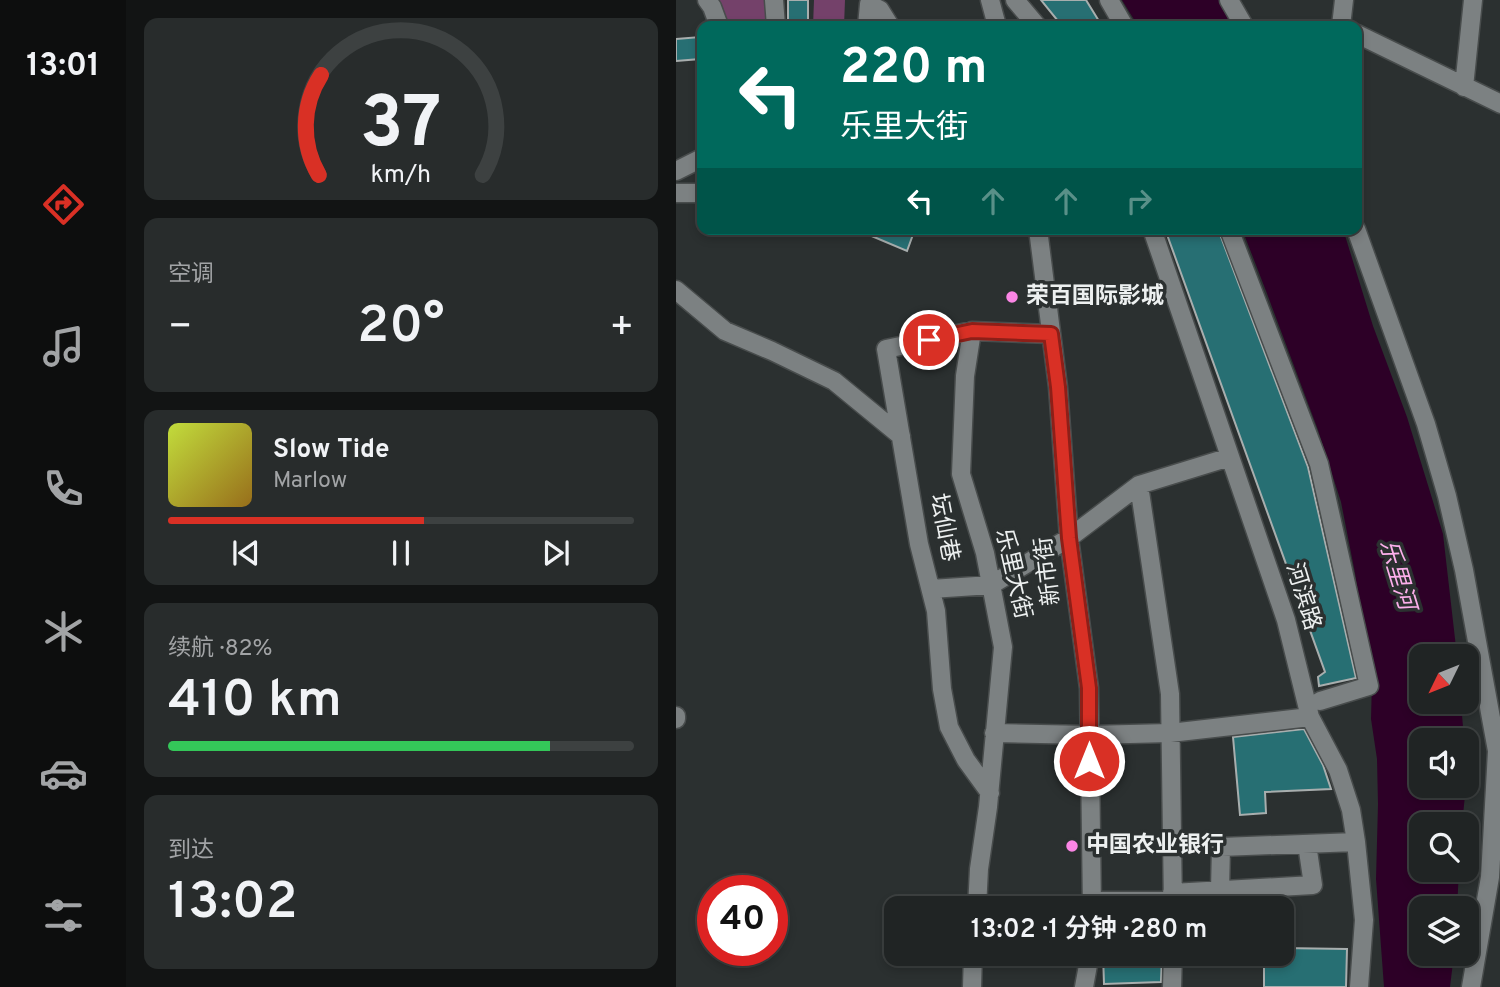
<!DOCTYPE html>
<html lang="zh">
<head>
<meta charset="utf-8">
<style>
	:root { --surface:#202424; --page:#282c2c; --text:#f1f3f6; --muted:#a2a4a6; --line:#3d4141; --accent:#d93025 }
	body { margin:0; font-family:Overpass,"Noto Sans SC",sans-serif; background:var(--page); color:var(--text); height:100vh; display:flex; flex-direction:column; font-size:26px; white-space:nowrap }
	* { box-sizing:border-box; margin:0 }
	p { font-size:23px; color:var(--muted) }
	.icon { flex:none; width:38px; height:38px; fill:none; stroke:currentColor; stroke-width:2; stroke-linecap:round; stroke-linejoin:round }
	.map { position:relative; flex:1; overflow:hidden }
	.sheet { display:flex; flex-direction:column; gap:18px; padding:18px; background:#121414; width:550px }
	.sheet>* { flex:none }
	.guide { position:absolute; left:21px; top:21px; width:665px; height:214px; border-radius:14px; box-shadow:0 4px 10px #0003,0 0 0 2px var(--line); background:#00695c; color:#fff; overflow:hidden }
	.needle { width:46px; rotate:227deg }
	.controls { position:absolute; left:733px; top:644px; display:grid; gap:14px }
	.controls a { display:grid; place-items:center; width:70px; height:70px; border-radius:14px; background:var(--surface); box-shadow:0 4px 10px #0003,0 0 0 2px var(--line); font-size:35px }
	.speed { position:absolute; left:21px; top:875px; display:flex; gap:14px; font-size:35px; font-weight:700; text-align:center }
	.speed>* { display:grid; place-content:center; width:91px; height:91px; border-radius:50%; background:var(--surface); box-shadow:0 4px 10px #0003,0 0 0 2px var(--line); line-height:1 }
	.speed .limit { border:10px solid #d22; background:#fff; color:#111 }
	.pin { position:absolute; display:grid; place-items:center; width:60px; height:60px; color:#fff; margin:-30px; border:4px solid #fff; border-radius:50%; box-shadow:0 2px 7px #0007 }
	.me { position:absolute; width:77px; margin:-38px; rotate:0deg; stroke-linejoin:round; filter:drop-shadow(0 0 5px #0008) }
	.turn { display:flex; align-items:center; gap:24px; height:147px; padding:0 28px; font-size:32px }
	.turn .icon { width:91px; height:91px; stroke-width:2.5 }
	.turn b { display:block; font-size:49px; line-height:60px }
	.lanes { display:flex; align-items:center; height:66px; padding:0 28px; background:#0003; justify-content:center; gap:35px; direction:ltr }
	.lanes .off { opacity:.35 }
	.big { font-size:52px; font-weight:600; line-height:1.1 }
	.sheet .tile { flex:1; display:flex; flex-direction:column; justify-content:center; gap:10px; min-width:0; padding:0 24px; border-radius:14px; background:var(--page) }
	.sheet .dial { align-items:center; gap:0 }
	.dial svg { height:182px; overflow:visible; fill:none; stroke:var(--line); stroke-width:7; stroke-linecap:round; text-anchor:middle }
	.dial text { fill:var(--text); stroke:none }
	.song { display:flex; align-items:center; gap:21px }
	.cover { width:84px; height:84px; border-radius:10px; background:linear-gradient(135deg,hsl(70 70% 55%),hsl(40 70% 35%)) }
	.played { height:7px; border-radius:4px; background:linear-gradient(90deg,var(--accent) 55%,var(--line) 55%) }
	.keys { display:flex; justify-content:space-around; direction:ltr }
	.heat { display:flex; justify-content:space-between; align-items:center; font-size:38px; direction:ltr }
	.charge { height:10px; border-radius:5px; background:linear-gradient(90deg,#34c759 82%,var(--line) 0) }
	.trip { position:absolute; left:208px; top:896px; width:410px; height:70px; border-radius:14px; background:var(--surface); box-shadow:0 4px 10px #0003,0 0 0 2px var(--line); font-weight:600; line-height:70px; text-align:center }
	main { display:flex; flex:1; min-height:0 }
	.dock { display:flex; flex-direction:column; width:126px; justify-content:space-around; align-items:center; background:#0d0e0e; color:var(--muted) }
	.dock .icon { width:49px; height:49px }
	.dock .active { color:var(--accent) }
	.dock b { font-size:32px; color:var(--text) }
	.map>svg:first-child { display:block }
	.green { fill:#74416a }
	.water { fill:#2d0027 }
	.building { fill:#276f73; stroke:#a8aeae; stroke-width:2 }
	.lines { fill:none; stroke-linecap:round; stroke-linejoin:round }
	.minor-casing { stroke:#484c4c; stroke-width:21 }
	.minor { stroke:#7c8182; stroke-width:18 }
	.route-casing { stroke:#8d1f18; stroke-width:18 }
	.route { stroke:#d93025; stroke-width:12 }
	.poi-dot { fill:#fb86e5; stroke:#2b3030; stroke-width:2.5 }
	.labels { text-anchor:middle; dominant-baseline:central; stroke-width:7; stroke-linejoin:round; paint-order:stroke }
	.poi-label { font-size:23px; font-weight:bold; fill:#edf0f0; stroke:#2b3030; text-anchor:start }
	.street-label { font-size:23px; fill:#edf0f0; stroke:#2b3030 }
	.water-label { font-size:24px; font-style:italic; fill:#fcafeb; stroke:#2b3030 }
</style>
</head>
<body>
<main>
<nav class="dock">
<b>13:01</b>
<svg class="icon active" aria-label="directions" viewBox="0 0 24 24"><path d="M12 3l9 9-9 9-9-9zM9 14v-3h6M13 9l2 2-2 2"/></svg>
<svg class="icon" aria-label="music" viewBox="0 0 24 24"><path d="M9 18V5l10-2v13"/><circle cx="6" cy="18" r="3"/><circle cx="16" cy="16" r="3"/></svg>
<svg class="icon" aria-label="phone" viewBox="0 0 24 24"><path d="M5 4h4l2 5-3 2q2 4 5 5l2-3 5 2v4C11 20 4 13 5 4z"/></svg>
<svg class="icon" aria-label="climate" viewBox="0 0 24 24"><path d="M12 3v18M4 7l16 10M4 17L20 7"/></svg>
<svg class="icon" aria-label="car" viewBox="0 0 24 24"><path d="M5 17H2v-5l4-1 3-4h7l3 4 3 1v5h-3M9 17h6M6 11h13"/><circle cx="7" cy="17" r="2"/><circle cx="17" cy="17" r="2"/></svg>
<svg class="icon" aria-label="filters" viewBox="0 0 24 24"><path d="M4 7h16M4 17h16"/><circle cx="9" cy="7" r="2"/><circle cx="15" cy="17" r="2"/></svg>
</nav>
<section class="sheet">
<div class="tile dial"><svg viewBox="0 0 100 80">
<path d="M14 69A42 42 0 1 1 86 69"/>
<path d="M14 69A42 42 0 0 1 15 25" stroke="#d93025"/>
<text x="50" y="56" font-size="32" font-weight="700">37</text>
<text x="50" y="72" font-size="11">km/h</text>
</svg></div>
<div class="tile"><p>空调</p>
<div class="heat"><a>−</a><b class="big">20°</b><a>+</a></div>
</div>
<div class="tile">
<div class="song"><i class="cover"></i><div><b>Slow Tide</b><p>Marlow</p></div></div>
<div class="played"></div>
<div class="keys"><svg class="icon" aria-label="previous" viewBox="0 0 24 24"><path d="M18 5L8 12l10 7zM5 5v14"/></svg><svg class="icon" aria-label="pause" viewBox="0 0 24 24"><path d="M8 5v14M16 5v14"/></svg><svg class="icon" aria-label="next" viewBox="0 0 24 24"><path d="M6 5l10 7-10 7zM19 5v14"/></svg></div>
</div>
<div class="tile"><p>续航 · 82%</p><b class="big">410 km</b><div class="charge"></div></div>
<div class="tile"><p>到达</p><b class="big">13:02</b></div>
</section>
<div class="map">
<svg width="825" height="987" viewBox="0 0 825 987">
	<rect width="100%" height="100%" fill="#2b3030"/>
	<path class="green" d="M 36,0 L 92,0 L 94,26 L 52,26 Z
		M 138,0 L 169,0 L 168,26 L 137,26 Z"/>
	<path class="water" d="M 446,0 L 543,0 L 558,26 L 462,26 Z
		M 566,229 L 667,229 L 697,326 L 731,417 L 767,534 L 781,656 L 746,656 L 746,702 L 785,702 L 788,740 L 746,740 L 746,786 L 790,786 L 786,824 L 746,824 L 746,870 L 783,870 L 781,908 L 746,908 L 746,954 L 778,954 L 774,987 L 708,987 L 700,879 L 702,804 L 701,759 L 695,719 L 696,680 L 679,573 L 665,502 L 642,430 L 590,291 Z"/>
	<path class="building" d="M 112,0 L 132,0 L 132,26 L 112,26 Z
		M 365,0 L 410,0 L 426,26 L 386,26 Z
		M 24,37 L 24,59 L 0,61 L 0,39 Z
		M 179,229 L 239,229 L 231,251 Z
		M 489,229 L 542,229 L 632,467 L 680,678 L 643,686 L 642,677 L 649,672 Z
		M 628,729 L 647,765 L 655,789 L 589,792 L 590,813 L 564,815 L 557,737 Z
		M 606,948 L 671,949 L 670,987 L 588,987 L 588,954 L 606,954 Z
		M 427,954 L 486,954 L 485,982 L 428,984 Z"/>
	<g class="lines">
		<defs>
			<path id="minor" d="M 31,0 L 36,7 L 43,26
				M 98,0 L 100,26
				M 314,0 L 321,26
				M 339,0 L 361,26
				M 433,0 L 448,26
				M 553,0 L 568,26
				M 191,26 L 193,4 L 204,10 L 214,26
				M 665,26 L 668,0
				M 681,34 L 825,104
				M 788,87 L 797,0
				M 0,171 L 26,158
				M 0,193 L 20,193 L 26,195
				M 362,229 L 382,387 L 393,538 L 413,688 L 416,908
				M 476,229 L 610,620 L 634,717 L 662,770 L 675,810 L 680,842 L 688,920 L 683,987
				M 553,229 L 643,464 L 693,686 L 644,701
				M 680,229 L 750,424 L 771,496 L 788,570 L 821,751 L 814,877 L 795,987
				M 0,290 L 49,331 L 96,351 L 158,381 L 225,436
				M 296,331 L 210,349 L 243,544 L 260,611 L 266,689 L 273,727 L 290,760 L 314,793
				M 463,485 L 494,694 L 497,908
				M 255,589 L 315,585 L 393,538 L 463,485 L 554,457
				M 0,716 L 0,719
				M 318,733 L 413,735 L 494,733 L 634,717
				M 544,890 L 545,847 L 680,842
				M 496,893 L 637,885 L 631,844
				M 416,901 L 496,901
				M 301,908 L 303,869 L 312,807 L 327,647 L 309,553 L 285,474 L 289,376 L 296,331 L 375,334
				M 296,987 L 297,954
				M 408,987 L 414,954
				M 496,987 L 497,954"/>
		</defs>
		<use href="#minor" class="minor-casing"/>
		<use href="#minor" class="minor"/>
	</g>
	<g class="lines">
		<defs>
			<path id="route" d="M 253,340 L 296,331 L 375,334 L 382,387 L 393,538 L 413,688 L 413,761"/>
		</defs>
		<use href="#route" class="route-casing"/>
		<use href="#route" class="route"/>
	</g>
	<g class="poi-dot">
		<circle cx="336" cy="297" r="7"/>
		<circle cx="396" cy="846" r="7"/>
	</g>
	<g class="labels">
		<g class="poi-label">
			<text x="350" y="297">荣百国际影城</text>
			<text x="410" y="846">中国农业银行</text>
		</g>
		<g class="street-label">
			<text transform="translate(267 528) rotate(79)">坛仙巷</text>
			<text transform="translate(373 571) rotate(-97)">新市街</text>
			<text transform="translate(336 574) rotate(77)">乐里大街</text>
			<text transform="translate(626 597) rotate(73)">河滨路</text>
		</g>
		<g class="water-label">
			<text transform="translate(720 575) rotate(73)">乐里河</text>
		</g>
	</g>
</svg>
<div class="controls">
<a><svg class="needle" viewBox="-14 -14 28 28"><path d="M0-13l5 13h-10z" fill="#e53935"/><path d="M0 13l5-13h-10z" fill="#a2a4a6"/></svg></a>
<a><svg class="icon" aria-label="sound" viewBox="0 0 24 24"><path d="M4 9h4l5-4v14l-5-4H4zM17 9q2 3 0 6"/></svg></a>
<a><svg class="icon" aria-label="search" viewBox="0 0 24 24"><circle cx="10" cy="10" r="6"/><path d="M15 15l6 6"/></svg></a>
<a><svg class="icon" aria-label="layers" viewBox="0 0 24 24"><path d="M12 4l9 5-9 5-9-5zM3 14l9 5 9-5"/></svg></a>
</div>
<div class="speed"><div class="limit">40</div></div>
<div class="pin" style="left:253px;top:340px;background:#d93025"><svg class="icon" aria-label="arrive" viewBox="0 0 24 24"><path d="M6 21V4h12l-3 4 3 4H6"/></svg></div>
<svg class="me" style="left:413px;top:761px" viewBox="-20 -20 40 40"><circle r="17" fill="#d93025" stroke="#fff" stroke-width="3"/><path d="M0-11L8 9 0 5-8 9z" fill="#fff"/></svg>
<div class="trip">13:02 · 1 分钟 · 280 m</div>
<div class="guide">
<div class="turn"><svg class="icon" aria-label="left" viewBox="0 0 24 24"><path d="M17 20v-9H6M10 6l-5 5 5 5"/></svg><div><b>220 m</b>乐里大街</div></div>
<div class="lanes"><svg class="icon" aria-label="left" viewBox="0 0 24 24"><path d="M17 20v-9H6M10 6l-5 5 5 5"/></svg><svg class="icon off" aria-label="ahead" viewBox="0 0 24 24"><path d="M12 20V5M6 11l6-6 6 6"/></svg><svg class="icon off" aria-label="ahead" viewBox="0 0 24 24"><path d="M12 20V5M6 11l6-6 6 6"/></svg><svg class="icon off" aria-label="right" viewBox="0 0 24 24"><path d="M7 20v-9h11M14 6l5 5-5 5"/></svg></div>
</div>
</div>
</main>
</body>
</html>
